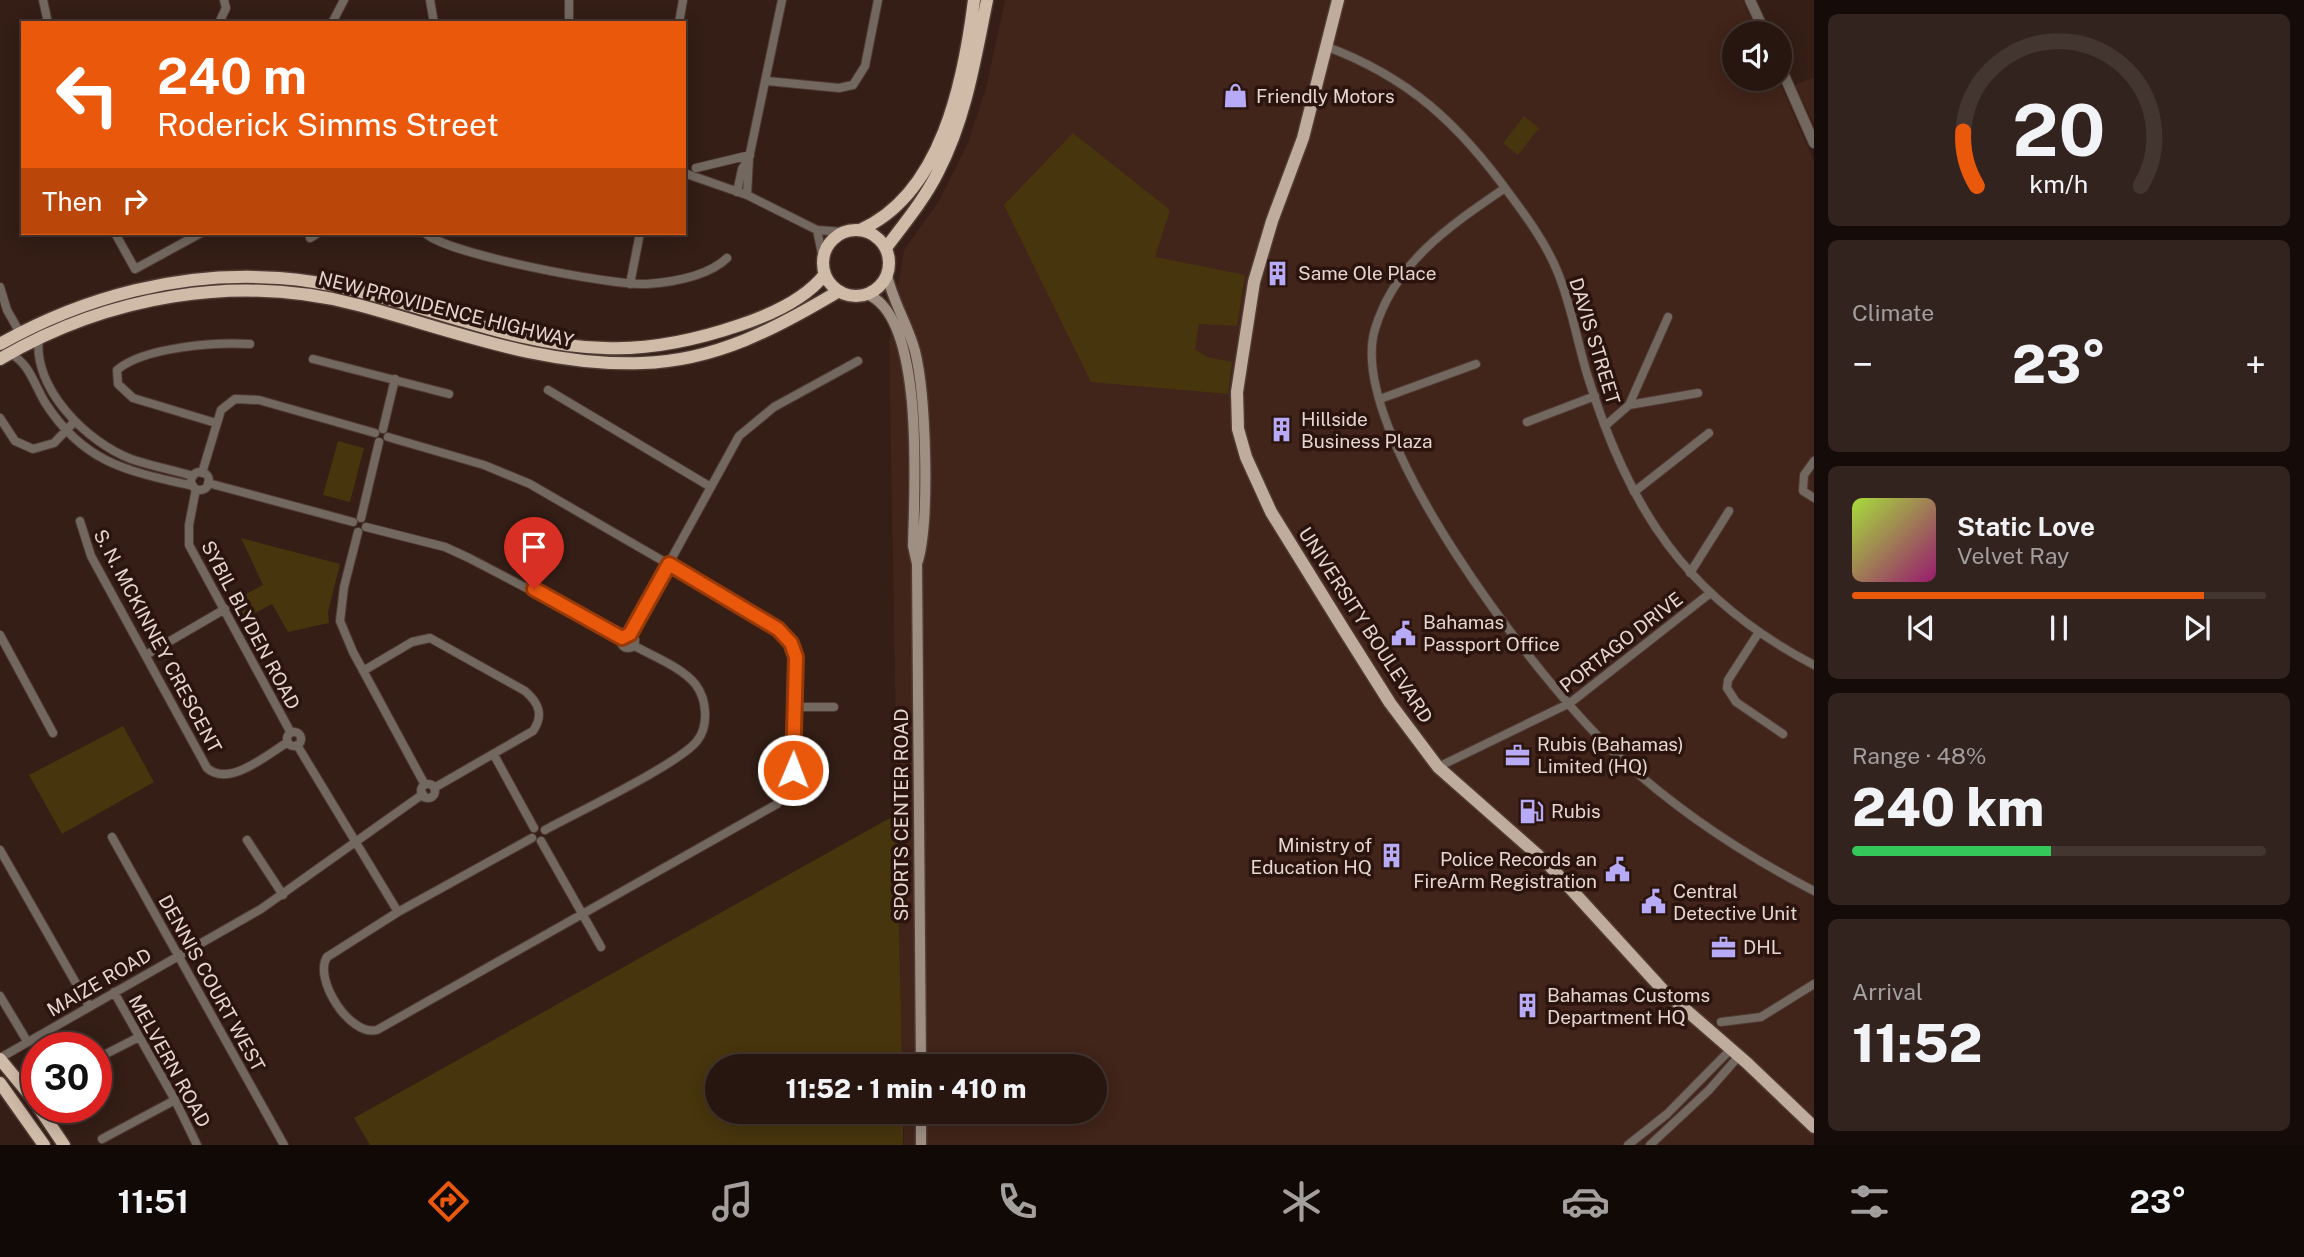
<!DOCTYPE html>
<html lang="en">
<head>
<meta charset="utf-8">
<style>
	:root { --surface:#271610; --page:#33231e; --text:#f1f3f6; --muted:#a49f9f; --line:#433530; --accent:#ea580c }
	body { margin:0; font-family:"Public Sans",sans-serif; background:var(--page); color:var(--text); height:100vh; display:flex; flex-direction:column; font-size:26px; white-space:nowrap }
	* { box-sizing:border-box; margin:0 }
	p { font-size:23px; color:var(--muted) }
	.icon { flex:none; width:38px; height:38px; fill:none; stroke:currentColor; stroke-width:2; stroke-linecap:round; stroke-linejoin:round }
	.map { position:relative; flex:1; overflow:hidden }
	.details { display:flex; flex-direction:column; gap:14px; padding:14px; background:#150c09; width:490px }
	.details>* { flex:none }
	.hud { position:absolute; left:21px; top:21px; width:665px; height:214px; border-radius:0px; box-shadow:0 4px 18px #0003,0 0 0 2px var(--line); background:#ea580c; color:#fff; overflow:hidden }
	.fabs { position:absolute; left:1722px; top:21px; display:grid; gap:14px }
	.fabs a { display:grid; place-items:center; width:70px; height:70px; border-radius:50%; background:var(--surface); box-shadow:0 4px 18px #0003,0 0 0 2px var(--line); font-size:35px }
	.speed { position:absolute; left:21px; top:1032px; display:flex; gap:14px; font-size:35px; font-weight:700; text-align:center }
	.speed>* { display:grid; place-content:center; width:91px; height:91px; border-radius:50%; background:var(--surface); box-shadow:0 4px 18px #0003,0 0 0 2px var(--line); line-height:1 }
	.speed .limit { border:10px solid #d22; background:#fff; color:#111 }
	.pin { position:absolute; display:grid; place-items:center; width:60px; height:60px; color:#fff; margin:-72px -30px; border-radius:50% 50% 50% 0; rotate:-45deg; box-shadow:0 0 7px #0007 }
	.pin .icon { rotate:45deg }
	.me { position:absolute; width:77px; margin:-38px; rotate:1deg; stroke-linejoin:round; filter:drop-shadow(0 0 5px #0008) }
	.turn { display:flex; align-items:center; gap:24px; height:147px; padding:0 21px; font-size:32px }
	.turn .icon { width:91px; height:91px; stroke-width:2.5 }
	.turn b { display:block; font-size:49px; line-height:60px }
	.then { display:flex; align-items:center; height:66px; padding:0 21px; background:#0003; gap:14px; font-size:26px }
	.big { font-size:52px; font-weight:800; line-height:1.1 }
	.details .card { flex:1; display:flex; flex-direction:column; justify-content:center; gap:10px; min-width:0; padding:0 24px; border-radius:10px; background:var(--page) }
	.details .dial { align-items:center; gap:0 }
	.dial svg { height:182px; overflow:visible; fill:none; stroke:var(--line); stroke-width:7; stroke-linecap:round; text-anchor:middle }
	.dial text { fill:var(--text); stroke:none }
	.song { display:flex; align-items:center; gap:21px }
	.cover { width:84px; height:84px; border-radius:10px; background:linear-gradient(135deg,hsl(80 70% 55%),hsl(320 70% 35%)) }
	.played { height:7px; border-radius:4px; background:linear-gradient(90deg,var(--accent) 85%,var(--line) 85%) }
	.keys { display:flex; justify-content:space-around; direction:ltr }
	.heat { display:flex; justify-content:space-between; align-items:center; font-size:38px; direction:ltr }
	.charge { height:10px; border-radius:5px; background:linear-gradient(90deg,#34c759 48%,var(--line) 0) }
	.trip { position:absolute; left:705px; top:1054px; width:402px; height:70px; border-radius:35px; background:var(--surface); box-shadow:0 4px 18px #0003,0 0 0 2px var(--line); font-weight:800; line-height:70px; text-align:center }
	.menu { display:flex; height:112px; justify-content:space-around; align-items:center; background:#100906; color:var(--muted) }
	.menu .icon { width:49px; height:49px }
	.menu .current { color:var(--accent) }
	.menu b { font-size:32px; color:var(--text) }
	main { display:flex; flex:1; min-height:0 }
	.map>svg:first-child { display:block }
	.built { fill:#41241a }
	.green { fill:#47350d }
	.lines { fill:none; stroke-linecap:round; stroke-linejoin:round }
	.minor-casing { stroke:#503b34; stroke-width:10 }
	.tertiary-casing { stroke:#503b34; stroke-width:12 }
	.secondary-casing { stroke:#503b34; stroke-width:13 }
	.primary-casing { stroke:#503b34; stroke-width:15 }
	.trunk-casing { stroke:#503b34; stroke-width:15 }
	.minor { stroke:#726860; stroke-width:8 }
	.tertiary { stroke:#726860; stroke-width:10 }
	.secondary { stroke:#9e8f82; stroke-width:10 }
	.primary { stroke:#c0ac9c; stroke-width:12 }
	.trunk { stroke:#d0baa8; stroke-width:12 }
	.route-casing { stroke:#983908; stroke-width:18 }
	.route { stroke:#ea580c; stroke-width:12 }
	.labels { text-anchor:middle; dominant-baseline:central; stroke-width:7; stroke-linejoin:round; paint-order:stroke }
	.poi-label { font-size:19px; fill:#e6d6d1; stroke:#2a140d; text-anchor:start }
	.street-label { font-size:19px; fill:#e6d6d1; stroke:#2a140d }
</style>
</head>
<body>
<main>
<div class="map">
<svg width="1814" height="1145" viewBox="0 0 1814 1145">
	<rect width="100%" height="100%" fill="#341e16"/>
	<path class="built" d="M 1005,0 L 1743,0 L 1758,33 L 1734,33 L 1734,79 L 1778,79 L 1814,161 L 1814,1145 L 904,1145 L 903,1111 L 1096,1111 L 1096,1066 L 902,1066 L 889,342 L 904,250 L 939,201 L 967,145 L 986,88 Z
		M 1814,77 L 1814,125 L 1795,85 Z"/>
	<path class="green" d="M 1524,116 L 1539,128 L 1518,155 L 1503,143 Z
		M 1073,133 L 1170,210 L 1155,257 L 1245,275 L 1237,326 L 1199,324 L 1195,349 L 1207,357 L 1232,362 L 1228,394 L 1091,382 L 1004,205 Z
		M 338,441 L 364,448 L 350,502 L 323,495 Z
		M 241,538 L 340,564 L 328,612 L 329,623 L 288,632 L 272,604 L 242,620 L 233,601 L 263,585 Z
		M 123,726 L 154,782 L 62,834 L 29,775 Z
		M 897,814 L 902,1066 L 718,1066 L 718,1111 L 903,1111 L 903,1145 L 370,1145 L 354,1118 Z"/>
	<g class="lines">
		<defs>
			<path id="minor" d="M 43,0 L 48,23
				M 430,0 L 434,23
				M 219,23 L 226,8 L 224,0
				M 332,23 L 344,0
				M 569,23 L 569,0
				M 679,23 L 683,0
				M 1325,46 C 1409,77 1459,124 1511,196 C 1528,219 1547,245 1558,273 C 1571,305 1577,340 1587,374 C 1629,510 1686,598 1814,665
				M 767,81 L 839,88 L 853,85 L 865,66 L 878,0
				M 696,168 L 750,155
				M 684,173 L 747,195 L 817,230 L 844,232
				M 1505,188 C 1451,225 1395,262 1375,329 C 1344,431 1541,684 1614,752 C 1674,809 1741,853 1814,891
				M 737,192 L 742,169 L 749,158
				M 747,195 L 749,158 L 782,0
				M 817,230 L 823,259
				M 115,233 L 135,269 L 201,233
				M 425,233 C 447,254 613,286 647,284 C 673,282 707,277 727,258
				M 310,238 L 318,233
				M 630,284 L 640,233
				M 0,287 L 7,310 L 20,333
				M 39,338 C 32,387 86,442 131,459 C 151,466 173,470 193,476
				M 9,353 C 30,363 34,385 46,404 C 85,464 128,471 193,486
				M 313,359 L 449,394
				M 548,390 L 709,486
				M 1380,399 L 1476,364
				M 1629,405 L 1698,393
				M 0,418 L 15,441 L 33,449 L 54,443 L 75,421
				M 1527,422 L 1595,396
				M 216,423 L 133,398 L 118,384 L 117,370 C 144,347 215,342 250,344
				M 1605,426 L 1629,405 L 1668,317
				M 383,429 L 395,379
				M 388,437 L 484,465 L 530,484 L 758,616 L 786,636 L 795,651 L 793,770 L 787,790 L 777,804 L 377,1030 C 350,1037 313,979 327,957 L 398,912 L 532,838
				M 1814,461 L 1804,475 L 1803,491 L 1814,498
				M191 481a9 9 0 1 1 18 0a9 9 0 1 1-18 0Z
				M 202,473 L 221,410 L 235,399 L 259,400 L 375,433
				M 208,483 L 353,522
				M 196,489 L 189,525 L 189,545 L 291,733
				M 1634,492 L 1709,433
				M 361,518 L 379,442
				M 80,521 L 91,556 L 207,768 C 229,788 268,754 288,742
				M 366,527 L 445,547 L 469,558 L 622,638
				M 358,532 L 344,587 L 340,621 L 353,652 L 425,785
				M 1690,573 L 1729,511
				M 1759,632 L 1728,680 L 1727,688 L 1736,702 L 1783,734
				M 630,634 L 739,436 L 774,407 L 858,361
				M621 641a7 7 0 1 1 14 0a7 7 0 1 1-14 0Z
				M 0,635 L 53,733
				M 146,655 L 225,609
				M 363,671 L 412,642 L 430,638 L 525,691 C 539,703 544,715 533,731 L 434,788
				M 794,707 L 834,707
				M287 739a7 7 0 1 1 14 0a7 7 0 1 1-14 0Z
				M 297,745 L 398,912
				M 494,755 L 534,828
				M 1438,767 L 1570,703 L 1709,594
				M421 791a7 7 0 1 1 14 0a7 7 0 1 1-14 0Z
				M 545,830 C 576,813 679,764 697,741 C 709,726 707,700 696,685 C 682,667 652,656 633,645
				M 112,837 L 284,1145
				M 247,840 L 283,895
				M 541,841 L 601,947
				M 0,850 L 89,1006
				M 114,992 L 175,1100 L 197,1145
				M 0,996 L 27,1041
				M 1721,1022 L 1761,1017 L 1814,984
				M 0,1058 L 261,909 L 423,794
				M 96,1059 L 139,1037
				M 102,1139 L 175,1100
				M 1628,1145 L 1667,1114 L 1731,1049
				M 1650,1145 L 1709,1090 L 1739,1056"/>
			<path id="tertiary" d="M 1750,0 L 1765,33
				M 1780,66 L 1814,143"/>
			<path id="secondary" d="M 887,275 C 893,302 908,325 915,351 C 926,395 930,519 918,561
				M 867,294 C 926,318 914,492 913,546 L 917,564 L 921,1066
				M 921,1111 L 921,1145"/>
			<path id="primary" d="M 1338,0 L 1303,138 L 1272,221 L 1254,282 L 1237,392 L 1238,429 L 1246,457 L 1271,512 L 1344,630 L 1390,703 L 1438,767 L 1548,864 L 1663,990 L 1747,1063 L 1814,1127"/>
			<path id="trunk" d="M823 263a33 33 0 1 1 66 0a33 33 0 1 1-66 0Z
				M 860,230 C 942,194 964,80 974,0
				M 886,248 C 904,224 924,200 938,172 C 966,118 975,59 987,0
				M 0,344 C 85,296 182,271 279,278 C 388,285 498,346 605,348 C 651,350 696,340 740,325 C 770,315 805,300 825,274
				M 0,359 C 107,296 237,273 358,305 C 452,330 543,367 642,363 C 716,361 777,328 839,291
				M 0,1059 L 37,1104
				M 0,1083 L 44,1145
				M 39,1108 L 64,1145"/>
		</defs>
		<use href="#minor" class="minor-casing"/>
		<use href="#tertiary" class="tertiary-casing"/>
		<use href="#secondary" class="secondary-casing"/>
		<use href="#primary" class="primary-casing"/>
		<use href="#trunk" class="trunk-casing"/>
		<use href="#minor" class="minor"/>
		<use href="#tertiary" class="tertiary"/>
		<use href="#secondary" class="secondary"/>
		<use href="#primary" class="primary"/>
		<use href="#trunk" class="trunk"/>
	</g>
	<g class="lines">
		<defs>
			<path id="route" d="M 534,589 L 622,638 L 630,634 L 669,564 L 778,629 L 791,643 L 796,657 L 793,770"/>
		</defs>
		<use href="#route" class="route-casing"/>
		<use href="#route" class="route"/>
	</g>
	<defs>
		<symbol id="shop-bare" viewBox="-9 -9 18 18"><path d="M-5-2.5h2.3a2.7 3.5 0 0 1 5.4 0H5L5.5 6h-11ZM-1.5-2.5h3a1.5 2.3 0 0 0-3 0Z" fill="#b7abf8" stroke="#2a140d" stroke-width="2.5" paint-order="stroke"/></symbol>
		<symbol id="building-bare" viewBox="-9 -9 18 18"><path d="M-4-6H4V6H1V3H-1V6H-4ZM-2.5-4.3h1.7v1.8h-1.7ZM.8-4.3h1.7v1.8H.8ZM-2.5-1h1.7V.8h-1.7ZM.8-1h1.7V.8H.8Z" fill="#b7abf8" stroke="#2a140d" stroke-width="2.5" paint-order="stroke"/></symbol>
		<symbol id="civic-bare" viewBox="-9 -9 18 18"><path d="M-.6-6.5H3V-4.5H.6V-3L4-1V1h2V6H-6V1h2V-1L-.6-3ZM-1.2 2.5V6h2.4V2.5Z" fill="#b7abf8" stroke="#2a140d" stroke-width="2.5" paint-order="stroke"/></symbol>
		<symbol id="office-bare" viewBox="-9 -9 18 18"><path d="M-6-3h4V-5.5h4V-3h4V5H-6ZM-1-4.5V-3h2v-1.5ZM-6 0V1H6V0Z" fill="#b7abf8" stroke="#2a140d" stroke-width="2.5" paint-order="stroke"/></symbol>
		<symbol id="fuel-bare" viewBox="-9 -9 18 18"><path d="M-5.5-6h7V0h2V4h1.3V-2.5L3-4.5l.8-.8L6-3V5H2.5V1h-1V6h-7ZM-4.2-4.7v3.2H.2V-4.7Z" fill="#b7abf8" stroke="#2a140d" stroke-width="2.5" paint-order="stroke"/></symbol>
	</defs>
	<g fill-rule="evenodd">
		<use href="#shop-bare" x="1218" y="78" width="35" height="35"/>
		<use href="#building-bare" x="1260" y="256" width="35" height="35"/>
		<use href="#building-bare" x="1264" y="412" width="35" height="35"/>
		<use href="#civic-bare" x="1386" y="616" width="35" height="35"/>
		<use href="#office-bare" x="1500" y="738" width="35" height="35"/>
		<use href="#fuel-bare" x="1514" y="794" width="35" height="35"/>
		<use href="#building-bare" x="1374" y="838" width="35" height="35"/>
		<use href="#civic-bare" x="1600" y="852" width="35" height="35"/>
		<use href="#civic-bare" x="1636" y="884" width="35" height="35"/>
		<use href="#office-bare" x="1706" y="930" width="35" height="35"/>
		<use href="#building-bare" x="1510" y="988" width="35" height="35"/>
	</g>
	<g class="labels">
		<g class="poi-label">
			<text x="1256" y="96">Friendly Motors</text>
			<text x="1298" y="273">Same Ole Place</text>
			<text x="1301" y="419">Hillside<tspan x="1301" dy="22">Business Plaza</tspan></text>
			<text x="1423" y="622">Bahamas<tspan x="1423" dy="22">Passport Office</tspan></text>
			<text x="1537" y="744">Rubis (Bahamas)<tspan x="1537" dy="22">Limited (HQ)</tspan></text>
			<text x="1551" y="811">Rubis</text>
			<text x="1372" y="845" text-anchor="end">Ministry of<tspan x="1372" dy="22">Education HQ</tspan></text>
			<text x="1597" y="859" text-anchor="end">Police Records an<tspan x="1597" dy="22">FireArm Registration</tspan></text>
			<text x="1673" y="891">Central<tspan x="1673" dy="22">Detective Unit</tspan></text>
			<text x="1743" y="947">DHL</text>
			<text x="1547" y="995">Bahamas Customs<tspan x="1547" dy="22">Department HQ</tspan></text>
		</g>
		<g class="street-label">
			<text transform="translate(446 309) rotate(14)">NEW PROVIDENCE HIGHWAY</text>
			<text transform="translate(1595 341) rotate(73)">DAVIS STREET</text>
			<text transform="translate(251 625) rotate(62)">SYBIL BLYDEN ROAD</text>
			<text transform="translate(1366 625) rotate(57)">UNIVERSITY BOULEVARD</text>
			<text transform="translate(158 641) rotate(62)">S. N. MCKINNEY CRESCENT</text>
			<text transform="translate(1621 642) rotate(-38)">PORTAGO DRIVE</text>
			<text transform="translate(901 815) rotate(-90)">SPORTS CENTER ROAD</text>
			<text transform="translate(99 982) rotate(-30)">MAIZE ROAD</text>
			<text transform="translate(212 983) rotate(61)">DENNIS COURT WEST</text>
			<text transform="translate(170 1061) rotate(61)">MELVERN ROAD</text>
		</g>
	</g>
</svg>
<div class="fabs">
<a><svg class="icon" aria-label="sound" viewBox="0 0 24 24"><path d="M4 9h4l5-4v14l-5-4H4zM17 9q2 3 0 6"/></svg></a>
</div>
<div class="speed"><div class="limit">30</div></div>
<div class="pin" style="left:534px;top:589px;background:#d93025"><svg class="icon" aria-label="arrive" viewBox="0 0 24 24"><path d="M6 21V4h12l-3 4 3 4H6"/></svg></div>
<svg class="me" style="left:793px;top:770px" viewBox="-20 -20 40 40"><circle r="17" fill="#ea580c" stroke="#fff" stroke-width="3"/><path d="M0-11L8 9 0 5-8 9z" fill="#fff"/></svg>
<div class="trip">11:52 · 1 min · 410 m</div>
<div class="hud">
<div class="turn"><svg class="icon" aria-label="left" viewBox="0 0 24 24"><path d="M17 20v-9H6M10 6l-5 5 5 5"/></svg><div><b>240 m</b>Roderick Simms Street</div></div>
<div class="then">Then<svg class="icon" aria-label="right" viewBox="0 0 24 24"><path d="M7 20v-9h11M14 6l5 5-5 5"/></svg></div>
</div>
</div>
<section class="details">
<div class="card dial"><svg viewBox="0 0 100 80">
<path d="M14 69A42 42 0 1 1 86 69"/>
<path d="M14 69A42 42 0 0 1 8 45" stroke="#ea580c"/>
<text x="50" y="56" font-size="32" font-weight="700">20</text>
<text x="50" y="72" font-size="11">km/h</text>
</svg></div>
<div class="card"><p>Climate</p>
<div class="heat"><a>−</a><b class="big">23°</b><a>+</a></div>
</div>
<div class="card">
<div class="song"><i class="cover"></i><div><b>Static Love</b><p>Velvet Ray</p></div></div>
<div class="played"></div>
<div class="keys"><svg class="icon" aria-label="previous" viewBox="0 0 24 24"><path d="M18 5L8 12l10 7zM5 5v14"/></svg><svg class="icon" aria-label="pause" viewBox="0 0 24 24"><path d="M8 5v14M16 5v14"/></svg><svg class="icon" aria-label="next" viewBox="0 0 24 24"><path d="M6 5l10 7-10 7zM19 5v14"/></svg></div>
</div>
<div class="card"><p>Range · 48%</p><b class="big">240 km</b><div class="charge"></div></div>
<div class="card"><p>Arrival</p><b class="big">11:52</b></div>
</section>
</main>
<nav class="menu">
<b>11:51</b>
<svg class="icon current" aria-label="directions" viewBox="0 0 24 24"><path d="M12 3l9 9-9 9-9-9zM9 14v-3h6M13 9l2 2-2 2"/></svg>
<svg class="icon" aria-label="music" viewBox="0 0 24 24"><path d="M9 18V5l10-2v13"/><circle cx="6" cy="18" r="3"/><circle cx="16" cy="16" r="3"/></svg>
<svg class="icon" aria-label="phone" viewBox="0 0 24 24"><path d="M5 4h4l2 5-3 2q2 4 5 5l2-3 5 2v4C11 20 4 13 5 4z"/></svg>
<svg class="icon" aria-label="climate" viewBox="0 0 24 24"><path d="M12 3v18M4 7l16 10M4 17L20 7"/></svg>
<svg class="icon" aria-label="car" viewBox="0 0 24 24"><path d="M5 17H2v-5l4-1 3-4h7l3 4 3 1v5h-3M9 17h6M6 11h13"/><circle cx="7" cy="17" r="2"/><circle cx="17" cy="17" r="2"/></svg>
<svg class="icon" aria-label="filters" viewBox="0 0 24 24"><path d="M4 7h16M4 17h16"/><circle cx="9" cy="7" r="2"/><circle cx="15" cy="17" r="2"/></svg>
<b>23°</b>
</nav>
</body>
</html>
